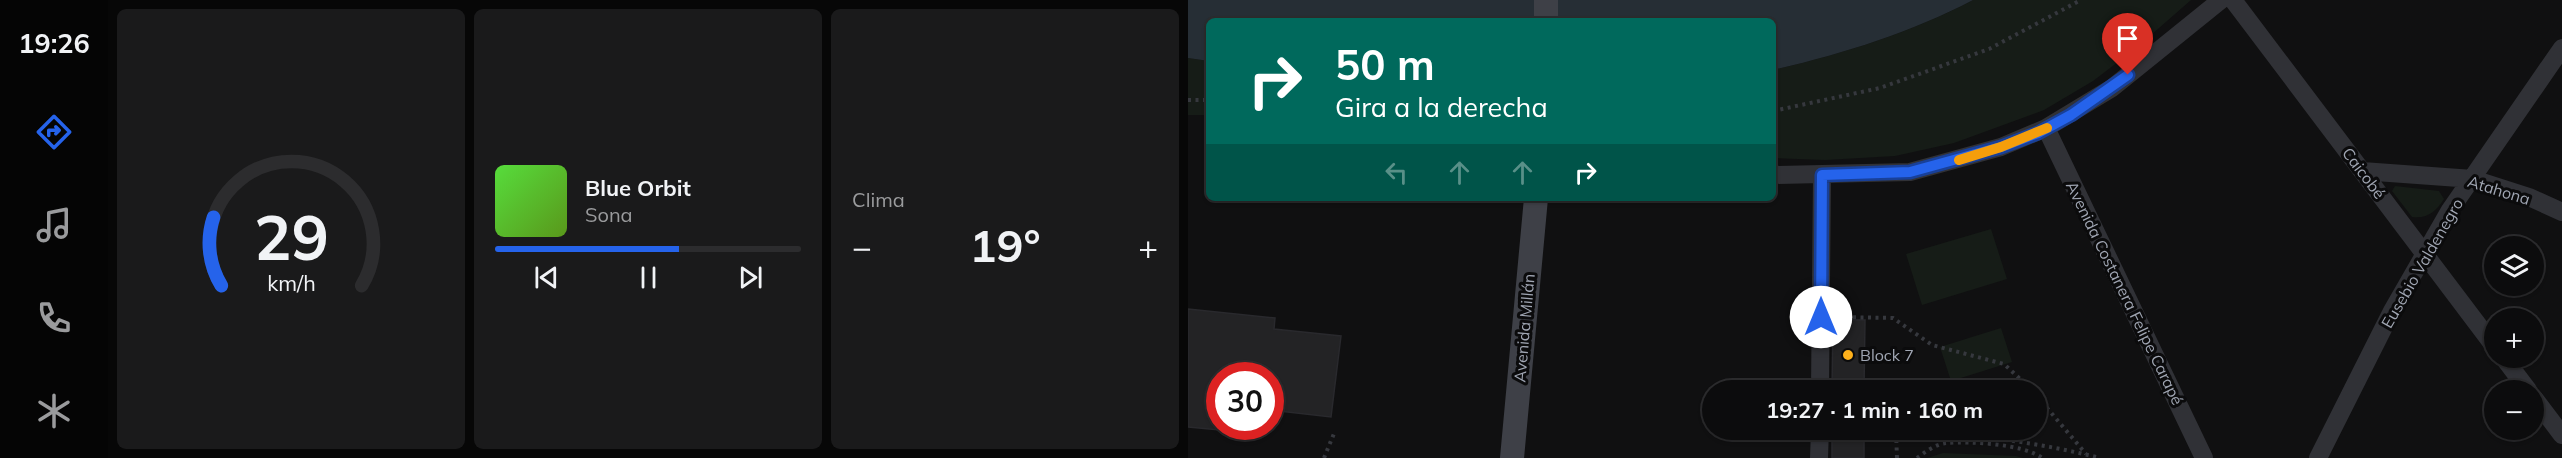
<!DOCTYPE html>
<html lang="es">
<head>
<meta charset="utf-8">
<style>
	:root { --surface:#0c0c0d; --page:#1a1a1b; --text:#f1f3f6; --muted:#9a9b9d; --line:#2c2c2e; --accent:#2563eb }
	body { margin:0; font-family:Mulish,sans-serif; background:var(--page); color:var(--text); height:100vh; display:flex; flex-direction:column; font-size:22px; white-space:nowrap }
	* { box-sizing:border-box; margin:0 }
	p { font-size:20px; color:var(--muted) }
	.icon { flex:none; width:33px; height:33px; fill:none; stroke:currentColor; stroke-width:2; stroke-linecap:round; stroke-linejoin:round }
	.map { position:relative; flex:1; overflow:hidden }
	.panel { display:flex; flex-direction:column; gap:9px; padding:9px; background:#070707; width:1080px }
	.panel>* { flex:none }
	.banner { position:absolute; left:18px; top:18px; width:570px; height:183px; border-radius:9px; box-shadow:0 2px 4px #0004,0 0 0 2px var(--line); background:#00695c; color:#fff; overflow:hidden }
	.buttons { position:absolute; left:1296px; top:236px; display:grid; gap:12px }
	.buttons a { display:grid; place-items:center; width:60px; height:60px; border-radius:50%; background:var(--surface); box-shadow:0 2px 4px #0004,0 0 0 2px var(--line); font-size:30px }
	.speed { position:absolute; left:18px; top:362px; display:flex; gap:12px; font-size:30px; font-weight:700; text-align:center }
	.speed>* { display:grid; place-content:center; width:78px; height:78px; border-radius:50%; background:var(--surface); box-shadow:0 2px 4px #0004,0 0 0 2px var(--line); line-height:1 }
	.speed .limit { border:9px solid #d22; background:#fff; color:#111 }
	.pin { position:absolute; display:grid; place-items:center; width:51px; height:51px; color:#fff; margin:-62px -26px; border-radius:50% 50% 50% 0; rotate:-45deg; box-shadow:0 0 6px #0007 }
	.pin .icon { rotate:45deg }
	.me { position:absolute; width:66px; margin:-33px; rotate:0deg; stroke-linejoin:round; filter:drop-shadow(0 0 4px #0008) }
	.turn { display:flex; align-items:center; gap:21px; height:126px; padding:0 30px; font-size:27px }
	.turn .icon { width:78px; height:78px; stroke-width:2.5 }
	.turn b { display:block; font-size:42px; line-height:51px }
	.lanes { display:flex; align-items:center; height:57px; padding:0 30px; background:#0003; justify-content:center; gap:30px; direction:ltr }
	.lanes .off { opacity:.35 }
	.big { font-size:45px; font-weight:700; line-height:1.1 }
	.panel .card { flex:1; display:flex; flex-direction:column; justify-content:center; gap:9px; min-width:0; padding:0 21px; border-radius:9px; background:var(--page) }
	.panel .dial { align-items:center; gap:0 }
	.dial svg { height:156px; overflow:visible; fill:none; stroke:var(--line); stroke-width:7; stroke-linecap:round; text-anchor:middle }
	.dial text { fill:var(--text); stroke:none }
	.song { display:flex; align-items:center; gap:18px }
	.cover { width:72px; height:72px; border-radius:9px; background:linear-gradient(135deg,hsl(110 70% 55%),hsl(90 70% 35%)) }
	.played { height:6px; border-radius:3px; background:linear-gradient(90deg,var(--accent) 60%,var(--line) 60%) }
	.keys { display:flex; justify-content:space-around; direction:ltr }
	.heat { display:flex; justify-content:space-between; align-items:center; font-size:33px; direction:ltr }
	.panel .tiles { flex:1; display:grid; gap:9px; grid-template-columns:repeat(3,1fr) }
	.trip { position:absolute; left:514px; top:380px; width:345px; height:60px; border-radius:30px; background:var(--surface); box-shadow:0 2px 4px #0004,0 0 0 2px var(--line); font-weight:700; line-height:60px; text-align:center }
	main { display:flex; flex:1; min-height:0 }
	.tab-bar { display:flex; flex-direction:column; width:108px; justify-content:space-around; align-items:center; background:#050505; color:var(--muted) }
	.tab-bar .icon { width:42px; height:42px }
	.tab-bar .on { color:var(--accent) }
	.tab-bar b { font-size:27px; color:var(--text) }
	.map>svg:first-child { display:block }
	.green { fill:#161c17 }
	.water { fill:#262e35 }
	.building { fill:#232325; stroke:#29292d; stroke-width:1.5 }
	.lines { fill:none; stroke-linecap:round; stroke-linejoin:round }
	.path { stroke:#36383e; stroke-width:4; stroke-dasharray:3 4.5; stroke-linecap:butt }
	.minor { stroke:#303136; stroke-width:18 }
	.secondary { stroke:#3e4047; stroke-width:24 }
	.route-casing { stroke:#184099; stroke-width:15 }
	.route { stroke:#2563eb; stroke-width:10 }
	.slow { stroke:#f59e0b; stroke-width:10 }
	.poi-dot { fill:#feb01b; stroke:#0b0b0c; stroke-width:2 }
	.labels { text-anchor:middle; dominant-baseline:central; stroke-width:6; stroke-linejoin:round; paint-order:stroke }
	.street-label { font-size:16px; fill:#a0a6b3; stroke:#0b0b0c }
	.poi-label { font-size:16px; fill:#a0a6b3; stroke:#0b0b0c; text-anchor:start }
</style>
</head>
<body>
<main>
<nav class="tab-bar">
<b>19:26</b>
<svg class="icon on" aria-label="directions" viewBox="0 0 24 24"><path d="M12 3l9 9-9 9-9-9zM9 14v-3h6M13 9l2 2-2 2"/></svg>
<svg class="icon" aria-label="music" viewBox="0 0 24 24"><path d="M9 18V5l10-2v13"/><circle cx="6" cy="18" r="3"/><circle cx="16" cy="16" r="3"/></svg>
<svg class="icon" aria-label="phone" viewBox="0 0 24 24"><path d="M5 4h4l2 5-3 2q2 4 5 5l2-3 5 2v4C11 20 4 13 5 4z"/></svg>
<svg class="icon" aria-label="climate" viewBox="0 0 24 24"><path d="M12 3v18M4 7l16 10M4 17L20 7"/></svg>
</nav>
<section class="panel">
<div class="tiles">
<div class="card dial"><svg viewBox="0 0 100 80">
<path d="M14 69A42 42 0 1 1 86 69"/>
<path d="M14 69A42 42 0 0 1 10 34" stroke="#2563eb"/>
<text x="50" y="56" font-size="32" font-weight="700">29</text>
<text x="50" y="72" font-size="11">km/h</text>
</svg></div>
<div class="card">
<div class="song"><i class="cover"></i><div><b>Blue Orbit</b><p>Sona</p></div></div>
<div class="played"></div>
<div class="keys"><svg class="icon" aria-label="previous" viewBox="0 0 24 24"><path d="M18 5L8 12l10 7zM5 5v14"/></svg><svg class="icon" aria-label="pause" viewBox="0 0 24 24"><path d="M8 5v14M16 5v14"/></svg><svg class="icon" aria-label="next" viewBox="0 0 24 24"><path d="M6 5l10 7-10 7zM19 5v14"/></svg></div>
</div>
<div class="card"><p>Clima</p>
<div class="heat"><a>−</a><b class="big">19°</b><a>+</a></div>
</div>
</div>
</section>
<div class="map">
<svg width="1374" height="458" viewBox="0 0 1374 458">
	<rect width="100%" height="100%" fill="#101011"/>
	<path class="green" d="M 785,0 L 1003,0 L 947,49 L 905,81 L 856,110 L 766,143 L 707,156 L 637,160 L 585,158 L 585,70 C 654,54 722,33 785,0 Z
		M 0,58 L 21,61 L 21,115 L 0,115 Z
		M 1207,186 L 1251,191 L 1256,199 C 1248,211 1240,219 1224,217 L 1204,191 Z
		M 803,229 L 819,279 L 734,305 L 718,254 Z
		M 813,328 L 824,362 L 763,381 L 752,347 Z
		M 755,453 L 828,456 L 835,458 L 739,458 Z"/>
	<path class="water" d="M 0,0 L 785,0 C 722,33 654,54 585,70 L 585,21 L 21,21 L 21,61 L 0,58 Z"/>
	<path class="building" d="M 0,309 L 87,318 L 86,329 L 153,336 L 143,417 L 82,410 L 82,375 L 32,375 L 32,426 L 75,426 L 74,434 L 0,427 Z
		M 645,320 L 677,320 L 676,390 L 644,390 Z
		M 644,429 L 676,429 L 676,458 L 644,458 Z"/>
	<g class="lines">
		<path class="path" d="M 0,100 L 21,100
			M 585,111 L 692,88 L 801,49 L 893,0
			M 650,317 L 705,318 L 744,345 L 816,364 L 844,390
			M 849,396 L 898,454
			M 136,458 L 147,431
			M 709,458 L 708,432 C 777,433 845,441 912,458
			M 729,458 C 737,452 748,444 758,443 C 782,441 836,444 854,458"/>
		<path class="minor" d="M 1045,0 L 1306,346
			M 858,128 L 1016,458
			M 1174,171 L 1285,179 L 1341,197 L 1374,212
			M 585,175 L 722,172 L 813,147 L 858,128 L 924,88 L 1033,0
			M 1315,357 L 1340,390
			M 632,390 L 634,175
			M 1346,398 L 1374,435
			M 631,458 L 632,429
			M 1130,458 L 1204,311 L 1262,210 L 1374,48"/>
		<path class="secondary" d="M 358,0 L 358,21
			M 324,458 L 348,198"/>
	</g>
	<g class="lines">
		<defs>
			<path id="route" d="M 633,317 L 634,175 L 722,172 L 813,147 L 850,133 L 883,115 L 940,75"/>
		</defs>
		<use href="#route" class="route-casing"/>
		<use href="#route" class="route"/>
		<path class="slow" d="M 771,160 L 813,147 L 859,128"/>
	</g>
	<circle class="poi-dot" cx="660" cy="355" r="6"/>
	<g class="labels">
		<g class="street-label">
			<text transform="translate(1176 173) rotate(53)">Caicobé</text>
			<text transform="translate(1311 190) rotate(17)">Atahona</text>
			<text transform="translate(1234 263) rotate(-60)">Eusebio Valdenegro</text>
			<text transform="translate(937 293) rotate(64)">Avenida Costanera Felipe Carapé</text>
			<text transform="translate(336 328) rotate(-85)">Avenida Millán</text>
		</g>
		<g class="poi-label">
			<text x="672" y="355">Block 7</text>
		</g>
	</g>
</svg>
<div class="buttons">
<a><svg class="icon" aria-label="layers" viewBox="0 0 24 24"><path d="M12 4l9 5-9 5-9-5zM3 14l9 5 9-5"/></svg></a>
<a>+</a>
<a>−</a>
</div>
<div class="speed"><div class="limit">30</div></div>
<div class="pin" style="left:940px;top:75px;background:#d93025"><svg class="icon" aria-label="arrive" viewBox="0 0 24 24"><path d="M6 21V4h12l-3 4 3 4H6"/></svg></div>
<svg class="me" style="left:633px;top:317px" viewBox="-20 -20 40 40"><circle r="19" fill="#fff"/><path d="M0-13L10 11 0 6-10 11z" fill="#2563eb"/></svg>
<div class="trip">19:27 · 1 min · 160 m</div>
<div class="banner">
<div class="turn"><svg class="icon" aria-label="right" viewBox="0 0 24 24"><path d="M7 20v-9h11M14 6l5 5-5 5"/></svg><div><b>50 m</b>Gira a la derecha</div></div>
<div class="lanes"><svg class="icon off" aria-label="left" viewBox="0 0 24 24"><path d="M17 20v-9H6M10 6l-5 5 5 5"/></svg><svg class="icon off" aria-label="ahead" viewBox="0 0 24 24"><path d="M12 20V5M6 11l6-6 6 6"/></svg><svg class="icon off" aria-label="ahead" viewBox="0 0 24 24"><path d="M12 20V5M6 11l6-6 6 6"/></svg><svg class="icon" aria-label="right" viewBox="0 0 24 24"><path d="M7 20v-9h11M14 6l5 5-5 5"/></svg></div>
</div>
</div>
</main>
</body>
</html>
